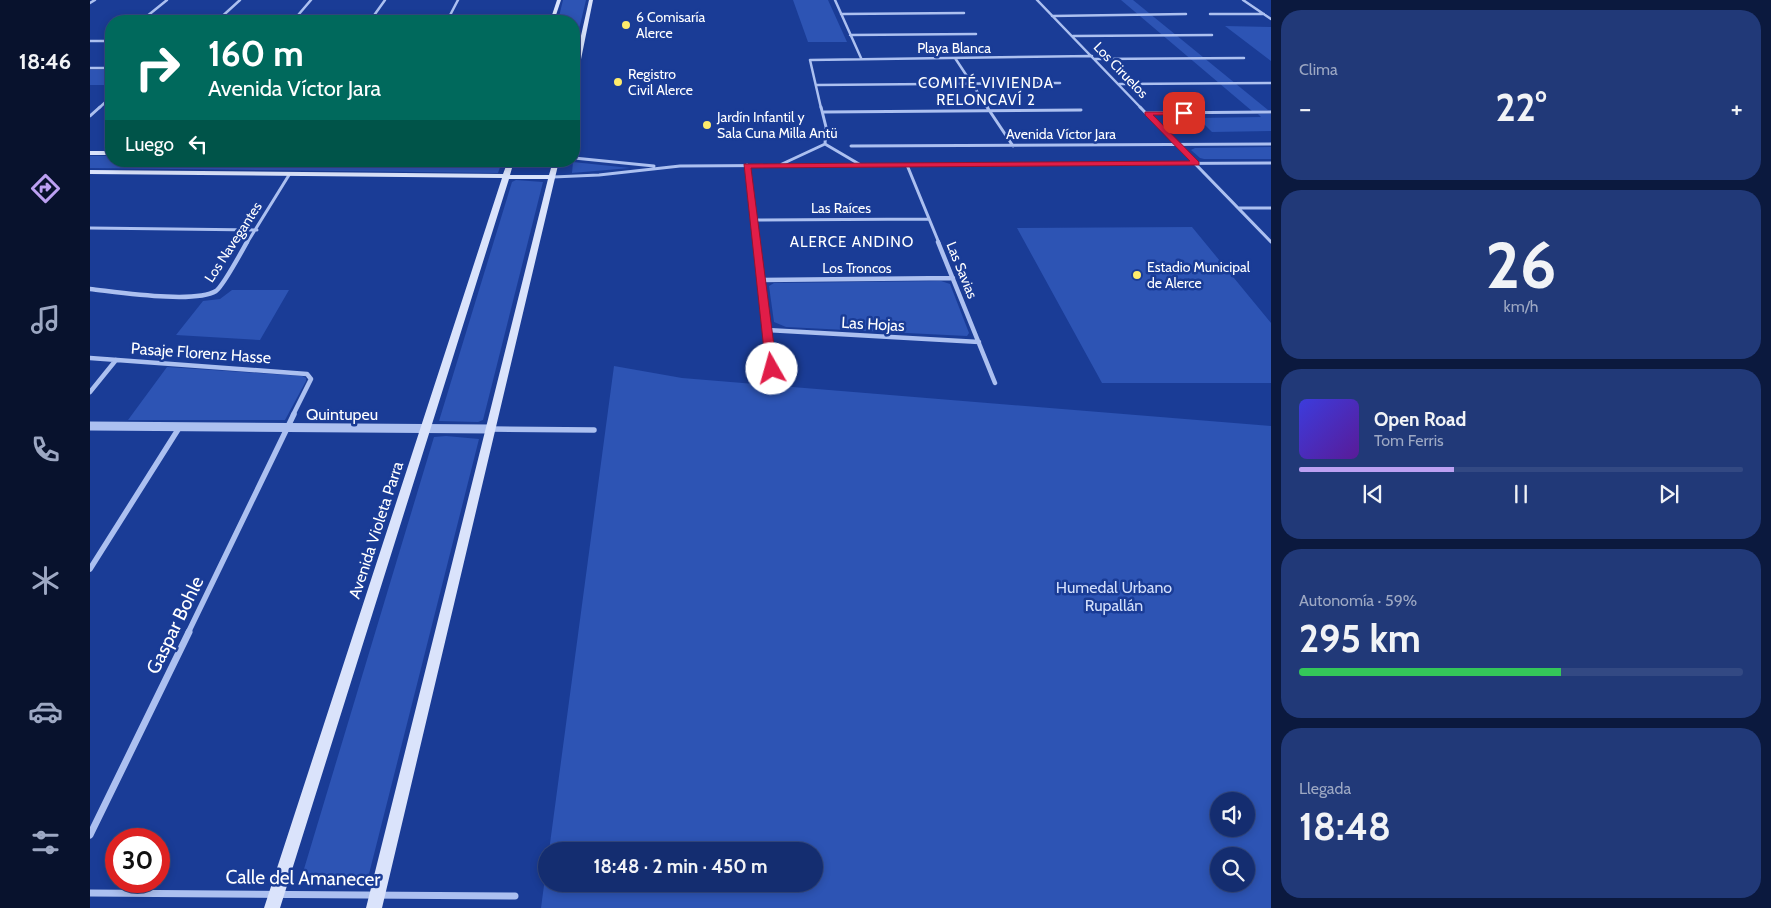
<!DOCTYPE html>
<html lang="es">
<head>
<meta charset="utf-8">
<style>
	:root { --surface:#142d70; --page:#213978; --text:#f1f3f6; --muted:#9da8c3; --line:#334983; --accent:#bca0f2 }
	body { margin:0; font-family:Cabin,sans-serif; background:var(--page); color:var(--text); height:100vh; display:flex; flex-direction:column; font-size:19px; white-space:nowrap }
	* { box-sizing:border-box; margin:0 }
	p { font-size:16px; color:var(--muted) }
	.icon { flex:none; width:28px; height:28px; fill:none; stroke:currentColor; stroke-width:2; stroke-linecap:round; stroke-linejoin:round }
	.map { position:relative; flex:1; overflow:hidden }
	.details { display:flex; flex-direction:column; gap:10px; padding:10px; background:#0b193e; width:500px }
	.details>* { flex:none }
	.guide { position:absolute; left:15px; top:15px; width:475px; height:152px; border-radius:20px; box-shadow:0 2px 8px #0003,0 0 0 1px var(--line); background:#00695c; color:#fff; overflow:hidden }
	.buttons { position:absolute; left:1120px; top:792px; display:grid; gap:10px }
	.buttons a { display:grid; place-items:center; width:45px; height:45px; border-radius:50%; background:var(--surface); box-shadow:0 2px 8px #0003,0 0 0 1px var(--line); font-size:25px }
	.speed { position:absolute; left:15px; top:828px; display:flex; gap:10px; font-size:25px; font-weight:700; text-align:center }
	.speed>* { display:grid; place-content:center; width:65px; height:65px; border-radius:50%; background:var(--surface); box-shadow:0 2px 8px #0003,0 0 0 1px var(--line); line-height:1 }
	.speed .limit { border:8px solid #d22; background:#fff; color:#111 }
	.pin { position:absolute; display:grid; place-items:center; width:42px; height:42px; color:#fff; margin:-21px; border-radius:10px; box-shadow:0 2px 8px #0006 }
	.me { position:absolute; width:55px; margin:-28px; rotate:353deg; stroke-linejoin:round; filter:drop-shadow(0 0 4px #0008) }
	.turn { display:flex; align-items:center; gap:18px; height:105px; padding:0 20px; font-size:22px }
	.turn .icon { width:65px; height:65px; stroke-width:2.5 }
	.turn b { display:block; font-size:35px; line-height:42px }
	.then { display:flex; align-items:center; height:48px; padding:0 20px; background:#0003; gap:10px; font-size:19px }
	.big { font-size:38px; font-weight:700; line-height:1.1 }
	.details .tile { flex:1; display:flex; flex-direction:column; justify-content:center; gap:8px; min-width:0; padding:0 18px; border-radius:20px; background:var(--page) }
	.details .dial { align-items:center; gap:0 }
	.dial b { font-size:65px; line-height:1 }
	.song { display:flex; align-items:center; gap:15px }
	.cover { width:60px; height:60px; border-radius:8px; background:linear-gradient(135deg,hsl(240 70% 55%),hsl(270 70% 35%)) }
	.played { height:5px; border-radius:2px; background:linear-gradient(90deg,var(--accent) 35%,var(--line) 35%) }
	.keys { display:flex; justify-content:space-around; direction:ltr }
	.heat { display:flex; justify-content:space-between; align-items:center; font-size:28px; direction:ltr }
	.charge { height:8px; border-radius:4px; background:linear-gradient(90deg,#34c759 59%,var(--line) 0) }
	.trip { position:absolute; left:448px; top:842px; width:285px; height:50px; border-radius:25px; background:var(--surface); box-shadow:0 2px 8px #0003,0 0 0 1px var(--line); font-weight:700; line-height:50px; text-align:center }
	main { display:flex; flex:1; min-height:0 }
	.dock { display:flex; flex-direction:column; width:90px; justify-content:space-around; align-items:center; background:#08122d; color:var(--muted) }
	.dock .icon { width:35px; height:35px }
	.dock .current { color:var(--accent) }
	.dock b { font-size:22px; color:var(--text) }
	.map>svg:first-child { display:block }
	.green { fill:#2d54b4; fill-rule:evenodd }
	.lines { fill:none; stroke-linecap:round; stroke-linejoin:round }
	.minor-far4 { stroke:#acc0f0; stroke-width:2.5 }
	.minor-far3 { stroke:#acc0f0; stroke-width:3 }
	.minor-far2 { stroke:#acc0f0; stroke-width:4.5 }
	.minor-far1 { stroke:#acc0f0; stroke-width:5.5 }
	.minor { stroke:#acc0f0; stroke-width:7 }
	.tertiary { stroke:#acc0f0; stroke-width:9 }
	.secondary { fill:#dae3fb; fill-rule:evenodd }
	.route { fill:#e11d48; stroke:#92132f }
	.poi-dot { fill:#ffec6b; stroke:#1a3c96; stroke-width:2 }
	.labels { text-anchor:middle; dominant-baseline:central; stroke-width:5; stroke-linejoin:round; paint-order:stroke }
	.far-poi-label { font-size:14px; fill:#fff; stroke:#1a3c96; text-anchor:start }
	.far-street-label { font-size:14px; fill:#fff; stroke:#1a3c96 }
	.far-neighbourhood-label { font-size:15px; letter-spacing:1px; fill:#fff; stroke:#1a3c96 }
	.street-label { font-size:16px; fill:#fff; stroke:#1a3c96 }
	.park-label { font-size:16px; fill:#d3dffb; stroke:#1a3c96 }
	.near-street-label { font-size:19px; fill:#fff; stroke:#1a3c96 }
</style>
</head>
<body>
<main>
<nav class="dock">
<b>18:46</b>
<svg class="icon current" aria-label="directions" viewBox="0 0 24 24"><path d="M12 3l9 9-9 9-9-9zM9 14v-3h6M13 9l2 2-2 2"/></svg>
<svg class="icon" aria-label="music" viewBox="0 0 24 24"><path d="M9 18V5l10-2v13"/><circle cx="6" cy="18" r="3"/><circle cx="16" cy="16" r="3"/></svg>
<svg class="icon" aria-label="phone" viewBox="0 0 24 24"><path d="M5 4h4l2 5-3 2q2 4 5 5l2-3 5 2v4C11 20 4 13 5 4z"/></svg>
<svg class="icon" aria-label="climate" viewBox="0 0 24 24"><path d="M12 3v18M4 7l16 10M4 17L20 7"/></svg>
<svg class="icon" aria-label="car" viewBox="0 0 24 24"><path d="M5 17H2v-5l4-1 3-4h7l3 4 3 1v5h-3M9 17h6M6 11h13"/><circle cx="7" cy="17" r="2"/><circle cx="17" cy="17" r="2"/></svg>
<svg class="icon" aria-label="filters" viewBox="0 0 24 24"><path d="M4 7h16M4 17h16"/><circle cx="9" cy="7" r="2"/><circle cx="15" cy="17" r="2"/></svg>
</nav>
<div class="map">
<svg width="1181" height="908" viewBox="0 0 1181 908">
	<rect width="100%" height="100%" fill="#1a3c96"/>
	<path class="green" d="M 473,0 L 496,0 L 484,50 L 484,21 L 468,21 Z
		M 703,0 L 738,0 L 757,42 L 718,42 Z
		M 1031,0 L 1043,0 L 1178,110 L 1162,111 Z
		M 58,17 L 128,17 L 124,21 L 53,21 Z
		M 211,17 L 280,17 L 277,21 L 207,21 Z
		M 1135,26 L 1181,27 L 1181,61 Z
		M 0,70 L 21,70 L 21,85 L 0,85 Z
		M 1168,114 L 1181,114 L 1181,131 L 1122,132 L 1108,118 L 1171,117 Z
		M 1181,147 L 1181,159 L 1114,159 L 1110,158 L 1101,150 L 1105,148 Z
		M 0,156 L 21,156 L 21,161 L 412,161 L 408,173 L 0,168 Z
		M 483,162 L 540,168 L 482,173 Z
		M 426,180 L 453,182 L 393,420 L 388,422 L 349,421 L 422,182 Z
		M 1102,227 L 1181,323 L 1181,383 L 1012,383 L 927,228 Z
		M 851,281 L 860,284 L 879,333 L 877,336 L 696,327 L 684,322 L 679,286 L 684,283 Z
		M 142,290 L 199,290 L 170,340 L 86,335 L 113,301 L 130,299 Z
		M 524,366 L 592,378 L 1181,426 L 1181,908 L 451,908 L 456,870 L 456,884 L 724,884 L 724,851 L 459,851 ZM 1156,801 L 1156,829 L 1129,829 L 1129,801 ZM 1129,856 L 1156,856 L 1156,884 L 1129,884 Z
		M 77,367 L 212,376 L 216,378 L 216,381 L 195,420 L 38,420 Z
		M 356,436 L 389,439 L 279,874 L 274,880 L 211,879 L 344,437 Z"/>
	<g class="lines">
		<path class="minor-far4" d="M 745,0 L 771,58
			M 947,0 L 1051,108
			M 1153,0 L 1181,19
			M 0,3 L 5,0
			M 751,14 L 874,13
			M 1120,14 L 1174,14
			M 962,16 L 1096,14
			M 51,21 L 77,0
			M 127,21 L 150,0
			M 203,21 L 221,0
			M 280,21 L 295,0
			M 357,21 L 368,0
			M 760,35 L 886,34
			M 983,36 L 1122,35
			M 0,41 L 21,41
			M 865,58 L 898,108
			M 1004,59 L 1154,58
			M 0,68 L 21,68
			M 1029,84 L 1181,83
			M 726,85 L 970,83
			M 9,108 L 21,97
			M 731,108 L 720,60 L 1002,56"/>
		<path class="minor-far3" d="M 731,107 L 736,127 L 735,144 L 769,164
			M 897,107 L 923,146
			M 1050,107 L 1181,242
			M 734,112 L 991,110
			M 1057,113 L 1181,112
			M 0,116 L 10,107
			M 761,146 L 1181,144
			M 484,158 L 564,166
			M 692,164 L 735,144
			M 657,165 L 667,243
			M 817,165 L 849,243
			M 463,177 L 509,175 L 590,166 L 1181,163
			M 1148,208 L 1181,208
			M 663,220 L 839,219
			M 0,228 L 167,230
			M 157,243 L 199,175"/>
		<path class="minor-far2" d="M 666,242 L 682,369
			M 848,242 L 905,383
			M 671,280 L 863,278
			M 0,289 C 28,292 104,304 126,291 C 133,286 152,251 157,242
			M 677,330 L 889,342
			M 0,358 L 217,374 L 221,379 L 203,415
			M 0,392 L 26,360"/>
		<path class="minor-far1" d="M 401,429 L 504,430
			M 0,569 L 89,428
			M 98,633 L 204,414"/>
		<path class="minor" d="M 0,835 L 99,632
			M 0,893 L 425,896"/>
		<path class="tertiary" d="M 0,426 L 401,429"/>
		<path class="secondary" d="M 467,0 L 471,0 L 464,21 L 460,21 Z
			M 499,0 L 503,0 L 487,79 L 484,81 L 484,67 Z
			M 0,151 L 21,151 L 21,155 L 0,155 Z
			M 418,161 L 424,161 L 420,175 L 459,175 L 463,161 L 469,161 L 292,908 L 276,908 L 458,179 L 419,179 L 190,908 L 174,908 L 412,178 L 0,174 L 0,170 L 413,174 Z"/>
	</g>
	<path class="route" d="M 1055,112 L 1097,112 L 1094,115 L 1063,115 L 1109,162 L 1109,165 L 661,168 L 687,369 L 682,372 L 676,369 L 654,164 L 1100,161 L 1055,115 Z"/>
	<g class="poi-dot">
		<circle cx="536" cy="25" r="5"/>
		<circle cx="528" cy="82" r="5"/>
		<circle cx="617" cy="125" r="5"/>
		<circle cx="1047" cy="275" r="5"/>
	</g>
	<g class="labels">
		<g class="far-poi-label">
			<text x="546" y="17">6 Comisaría<tspan x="546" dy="16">Alerce</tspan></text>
			<text x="538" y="74">Registro<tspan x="538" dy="16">Civil Alerce</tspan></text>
			<text x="627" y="117">Jardín Infantil y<tspan x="627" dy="16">Sala Cuna Milla Antü</tspan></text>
			<text x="1057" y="267">Estadio Municipal<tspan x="1057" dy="16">de Alerce</tspan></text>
		</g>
		<g class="far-street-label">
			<text x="864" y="48">Playa Blanca</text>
			<text transform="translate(1031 70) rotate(46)">Los Ciruelos</text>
			<text x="971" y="134">Avenida Víctor Jara</text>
			<text x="751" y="208">Las Raíces</text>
			<text transform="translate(143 242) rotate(-57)">Los Navegantes</text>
			<text x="767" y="268">Los Troncos</text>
			<text transform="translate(872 270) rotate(68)">Las Savias</text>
		</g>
		<g class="far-neighbourhood-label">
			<text x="896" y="83">COMITÉ VIVIENDA<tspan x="896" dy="17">RELONCAVÍ 2</tspan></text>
			<text x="762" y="242">ALERCE ANDINO</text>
		</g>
		<g class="street-label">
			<text transform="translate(783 324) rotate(3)">Las Hojas</text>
			<text transform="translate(111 353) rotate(4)">Pasaje Florenz Hasse</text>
			<text x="252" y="414">Quintupeu</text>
			<text transform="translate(286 530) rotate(-72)">Avenida Violeta Parra</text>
		</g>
		<g class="park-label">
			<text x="1024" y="587">Humedal Urbano<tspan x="1024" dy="18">Rupallán</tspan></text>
		</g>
		<g class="near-street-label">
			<text transform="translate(85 625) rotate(-64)">Gaspar Bohle</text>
			<text transform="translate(213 878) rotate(1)">Calle del Amanecer</text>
		</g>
	</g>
</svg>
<div class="buttons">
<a><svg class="icon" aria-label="sound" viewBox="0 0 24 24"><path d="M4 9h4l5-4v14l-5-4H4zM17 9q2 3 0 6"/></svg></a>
<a><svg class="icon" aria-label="search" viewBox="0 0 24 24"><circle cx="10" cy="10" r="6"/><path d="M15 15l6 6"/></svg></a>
</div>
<div class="speed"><div class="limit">30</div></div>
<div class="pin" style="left:1094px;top:113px;background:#d93025"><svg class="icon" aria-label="arrive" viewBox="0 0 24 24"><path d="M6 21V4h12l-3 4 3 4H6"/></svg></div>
<svg class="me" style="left:682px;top:369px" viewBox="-20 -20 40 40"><circle r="19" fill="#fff"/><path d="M0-13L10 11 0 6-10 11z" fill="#e11d48"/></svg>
<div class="trip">18:48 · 2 min · 450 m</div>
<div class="guide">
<div class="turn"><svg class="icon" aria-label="right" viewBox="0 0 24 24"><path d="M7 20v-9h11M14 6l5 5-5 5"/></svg><div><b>160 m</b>Avenida Víctor Jara</div></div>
<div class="then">Luego<svg class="icon" aria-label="left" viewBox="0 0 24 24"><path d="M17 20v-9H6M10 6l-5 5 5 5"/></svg></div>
</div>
</div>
<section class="details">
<div class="tile"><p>Clima</p>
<div class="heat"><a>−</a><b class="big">22°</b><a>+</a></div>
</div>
<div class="tile dial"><b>26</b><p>km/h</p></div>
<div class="tile">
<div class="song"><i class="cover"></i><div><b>Open Road</b><p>Tom Ferris</p></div></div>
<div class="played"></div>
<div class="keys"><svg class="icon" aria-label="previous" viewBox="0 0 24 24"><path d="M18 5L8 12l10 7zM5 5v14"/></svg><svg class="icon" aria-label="pause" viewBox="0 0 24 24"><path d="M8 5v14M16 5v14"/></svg><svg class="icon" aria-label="next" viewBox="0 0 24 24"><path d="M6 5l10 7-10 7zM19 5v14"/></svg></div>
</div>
<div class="tile"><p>Autonomía · 59%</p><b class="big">295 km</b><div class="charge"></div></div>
<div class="tile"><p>Llegada</p><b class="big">18:48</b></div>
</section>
</main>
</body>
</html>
